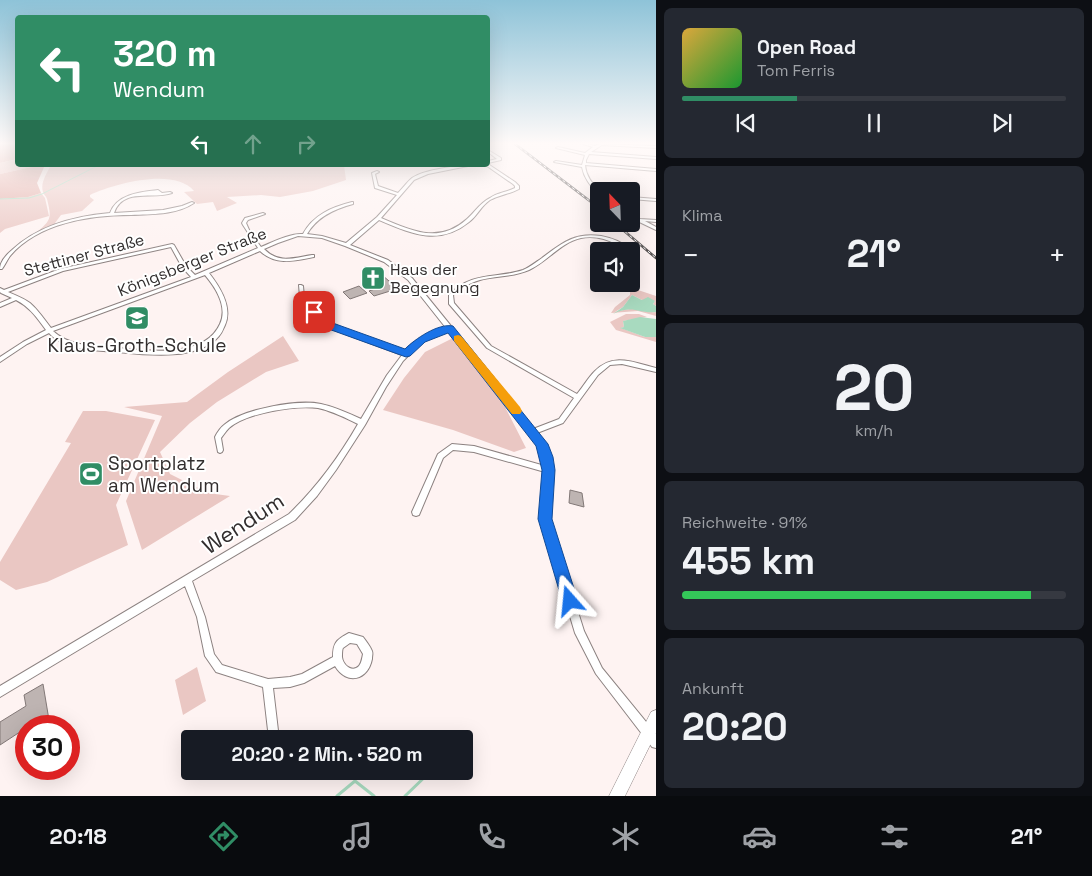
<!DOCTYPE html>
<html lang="de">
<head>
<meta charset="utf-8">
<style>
	:root { --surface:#171b24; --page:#242831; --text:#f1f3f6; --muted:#9ea1a6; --line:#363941; --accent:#308d65 }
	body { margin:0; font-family:"Space Grotesk",sans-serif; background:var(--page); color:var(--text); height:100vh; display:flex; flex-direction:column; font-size:19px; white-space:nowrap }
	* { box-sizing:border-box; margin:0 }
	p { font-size:16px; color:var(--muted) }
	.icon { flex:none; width:28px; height:28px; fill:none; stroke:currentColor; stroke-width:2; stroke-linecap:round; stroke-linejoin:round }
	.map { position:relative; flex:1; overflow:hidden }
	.side { display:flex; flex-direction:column; gap:8px; padding:8px; background:#0d0f14; width:436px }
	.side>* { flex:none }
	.top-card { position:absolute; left:15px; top:15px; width:475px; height:152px; border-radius:5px; box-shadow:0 5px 20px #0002; background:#308d65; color:#fff; overflow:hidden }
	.needle { width:32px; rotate:337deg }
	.controls { position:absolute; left:590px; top:182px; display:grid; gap:10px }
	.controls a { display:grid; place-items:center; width:50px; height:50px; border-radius:5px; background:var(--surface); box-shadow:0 5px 20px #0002; font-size:25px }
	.speed { position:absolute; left:15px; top:715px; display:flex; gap:10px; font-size:25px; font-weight:700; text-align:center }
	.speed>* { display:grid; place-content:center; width:65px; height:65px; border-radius:50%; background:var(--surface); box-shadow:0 5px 20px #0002; line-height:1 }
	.speed .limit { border:8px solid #d22; background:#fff; color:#111 }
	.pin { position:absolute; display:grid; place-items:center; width:42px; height:42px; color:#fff; margin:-21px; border-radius:10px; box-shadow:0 2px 8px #0006 }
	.me { position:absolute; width:55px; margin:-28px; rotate:342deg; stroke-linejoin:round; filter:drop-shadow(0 0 4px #0008) }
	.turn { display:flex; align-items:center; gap:18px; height:105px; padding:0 15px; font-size:22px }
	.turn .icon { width:65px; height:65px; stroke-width:2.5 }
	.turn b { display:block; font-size:35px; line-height:42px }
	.lanes { display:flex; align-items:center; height:48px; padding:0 15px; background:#0003; justify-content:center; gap:25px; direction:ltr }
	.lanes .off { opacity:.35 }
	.big { font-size:38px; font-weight:600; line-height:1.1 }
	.side .tile { flex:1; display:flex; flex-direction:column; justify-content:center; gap:8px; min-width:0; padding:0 18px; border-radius:8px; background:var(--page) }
	.side .dial { align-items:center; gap:0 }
	.dial b { font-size:65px; line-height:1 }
	.song { display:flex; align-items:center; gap:15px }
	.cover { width:60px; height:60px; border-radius:8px; background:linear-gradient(135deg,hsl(40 70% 55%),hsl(130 70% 35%)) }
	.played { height:5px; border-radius:2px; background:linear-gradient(90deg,var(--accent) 30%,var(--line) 30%) }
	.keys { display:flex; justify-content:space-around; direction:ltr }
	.heat { display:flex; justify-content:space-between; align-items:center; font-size:28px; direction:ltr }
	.charge { height:8px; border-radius:4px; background:linear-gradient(90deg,#34c759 91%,var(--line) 0) }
	.trip { position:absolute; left:181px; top:730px; width:292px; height:50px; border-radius:5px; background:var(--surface); box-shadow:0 5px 20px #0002; font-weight:600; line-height:50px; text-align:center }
	.tabs { display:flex; height:80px; justify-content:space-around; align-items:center; background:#090b0e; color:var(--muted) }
	.tabs .icon { width:35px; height:35px }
	.tabs .selected { color:var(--accent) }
	.tabs b { font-size:22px; color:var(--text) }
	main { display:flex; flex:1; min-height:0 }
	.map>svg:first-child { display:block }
	.green { fill:#eac7c3 }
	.forest { fill:#e1aca6 }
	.water { fill:#a8dabf }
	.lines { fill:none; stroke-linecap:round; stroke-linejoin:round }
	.stream-far1 { stroke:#a8dabf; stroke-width:1 }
	.stream { stroke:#a8dabf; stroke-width:3 }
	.building { fill:#beb4b2; stroke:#827877 }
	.minor-casing { stroke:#8c8281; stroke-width:2 }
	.major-casing { stroke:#8c8281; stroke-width:1 }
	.minor { fill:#fff; fill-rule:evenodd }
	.major { fill:#fff; fill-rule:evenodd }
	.rail-casing { stroke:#514c4c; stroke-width:2.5 }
	.rail { stroke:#fff; stroke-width:1; stroke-dasharray:3; stroke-linecap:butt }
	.route { fill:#1a73e8; stroke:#114b97 }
	.slow { fill:#f59e0b }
	.labels { text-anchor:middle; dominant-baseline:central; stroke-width:4; stroke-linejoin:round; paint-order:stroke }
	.far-street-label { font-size:16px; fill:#322e2e; stroke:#fff }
	.far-poi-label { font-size:16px; fill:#322e2e; stroke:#fff; text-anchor:start }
	.poi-label { font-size:19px; fill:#322e2e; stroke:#fff }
	.near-street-label { font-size:22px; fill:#322e2e; stroke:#fff }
</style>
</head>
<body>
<main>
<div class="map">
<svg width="656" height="796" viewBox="0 0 656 796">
	<rect width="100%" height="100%" fill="#fef3f2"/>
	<path class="green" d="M 17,159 L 18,165 L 40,165 L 0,174 L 0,163 Z
		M 51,165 L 344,165 L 346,180 L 313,191 L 280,197 L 261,195 L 227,197 L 237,203 L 217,211 L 213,202 L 197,204 L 184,192 L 194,191 C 174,167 114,184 90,195 L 90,197 L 94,200 L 82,211 L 61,215 L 55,223 L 56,225 L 36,233 C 51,220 52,219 47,199 C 46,196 44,195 43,192 C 40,183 47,173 51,165 Z
		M 41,193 L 45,198 L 49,216 L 5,229 L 0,233 L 0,199 L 28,197 Z
		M 630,290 L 638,290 L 656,296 L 656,306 L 653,304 L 655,301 L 642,300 L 632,295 L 623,307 L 615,312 C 623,310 631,308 640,309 C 646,310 649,313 656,312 L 656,316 L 638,311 L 611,313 L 615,307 L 630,295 Z
		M 626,314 L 639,314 L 647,317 L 623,321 L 624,327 L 621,328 L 645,337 L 656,337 L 656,342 L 616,330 L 610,322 Z
		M 283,336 L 299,361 L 266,372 L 217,402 L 190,423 L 160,452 L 170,474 L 208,493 L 230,496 L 142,550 L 126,501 L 162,416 L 124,407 L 187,402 L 228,372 Z
		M 453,338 L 504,405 L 526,448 L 514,452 L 453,430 L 383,410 L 404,378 L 425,352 Z
		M 83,411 L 106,411 L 155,420 L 116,505 L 128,545 L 47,582 L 16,590 L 0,580 L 0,562 L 71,443 L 65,442 Z
		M 197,667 L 206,701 L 183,715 L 175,680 Z"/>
	<path class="forest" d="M 0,144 L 17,144 L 17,159 L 0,163 Z
		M 40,165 L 45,165 L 37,183 L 41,193 L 28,197 L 0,199 L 0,174 Z"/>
	<path class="water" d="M 632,295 L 642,300 L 648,297 L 655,301 L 653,304 L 656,306 L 656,312 C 638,314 634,304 613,314 L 623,307 Z
		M 640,317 L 656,319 L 656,337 L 645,337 L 620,328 L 624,327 L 623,321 Z"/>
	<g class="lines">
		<path class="stream-far1" d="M 0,199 L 29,198 L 42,194 L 97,166 L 103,165"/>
		<path class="stream" d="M 337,796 L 355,781 L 374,796
			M 405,796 L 431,771"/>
	</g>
	<path class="building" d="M 366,272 L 372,272 L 374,275 L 382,275 L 389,281 L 395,283 L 400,288 L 374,296 L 369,291 L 378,288 L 371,280 L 365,280 L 362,275 Z
		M 359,286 L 367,293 L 350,299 L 343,292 Z
		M 570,490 L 582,493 L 584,507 L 569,503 Z
		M 43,684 L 50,726 L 26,726 L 26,728 L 0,745 L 0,722 L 26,706 L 24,695 Z"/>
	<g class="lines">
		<defs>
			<path id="minor" d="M 583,144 L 588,144 L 595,146 L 599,144 L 656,146 L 656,148 L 602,145 L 591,152 L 656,157 L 656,159 L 589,154 L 586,160 L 586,163 L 656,169 L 656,171 L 585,165 C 586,176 592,183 599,191 L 599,194 L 598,194 C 590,185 584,178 582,167 L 554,162 L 556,161 L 582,165 L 585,155 L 556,148 L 558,147 L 585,153 L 593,147 Z
				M 488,150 L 501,158 L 501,160 L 488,163 L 488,161 L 497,159 L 488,152 Z
				M 488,164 L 515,182 L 519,186 L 519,189 C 510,194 499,195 490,200 C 481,206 477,216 469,222 C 438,247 410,233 379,220 L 350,245 L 388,260 L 412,278 L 451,326 L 452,327 L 452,329 L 533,429 L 559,419 L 574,398 L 487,348 L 449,304 L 449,295 C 472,271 495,279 523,270 C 530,267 536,262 542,258 C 562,243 575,232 601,236 C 611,238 621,241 628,248 L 624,249 C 612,240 596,235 581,238 C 561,242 547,262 529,270 C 513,277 496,276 480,280 C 469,283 461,288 453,295 L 454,303 L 491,346 L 577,394 C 583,387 588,378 594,372 C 612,352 633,362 656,368 L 656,372 L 622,364 L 610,365 L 598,375 L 563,423 L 537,433 L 543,442 L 550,457 L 553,470 L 549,519 L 584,631 L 602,668 L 656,734 L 656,748 L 652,747 L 596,674 L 575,633 L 541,519 L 545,472 L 474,452 L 453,450 L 443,458 L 419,515 L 416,516 L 413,515 L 412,512 L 438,454 L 452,444 L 474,446 L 545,466 L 544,457 L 538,446 L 448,331 L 429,338 L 421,343 L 403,361 L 386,387 L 365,425 L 336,470 L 317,496 L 295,520 L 192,581 L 205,617 L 214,654 L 222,665 L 268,679 L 290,677 L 302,674 L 333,657 C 333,643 336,640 349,633 L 363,637 C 366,641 370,646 372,651 C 373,654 372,655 372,659 C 368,680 347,686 335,666 L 304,683 L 290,687 L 273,688 L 279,739 L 269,739 L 263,687 L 216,672 L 205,656 L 197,617 L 185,586 L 0,697 L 0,686 L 289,514 C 317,487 339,457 358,424 C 346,418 332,411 318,408 C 295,405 246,413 229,428 C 226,431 224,434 221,438 L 223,450 L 222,452 L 220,453 L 218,452 L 215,437 C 217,433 220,428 224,425 C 242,409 298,399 321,404 C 335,407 348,413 361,419 L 387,375 L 402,355 L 324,326 L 300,297 L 299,285 L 301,285 L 303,286 L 304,297 L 328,324 L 404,351 C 417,338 428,333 446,328 L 408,280 L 384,262 L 345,246 L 322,238 L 298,236 L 278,243 L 264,249 C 279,264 293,258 312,255 L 314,255 L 314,257 C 294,261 276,266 260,251 L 209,273 C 220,287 233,307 225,325 C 223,329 222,333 219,336 C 198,361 147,355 117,352 C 95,350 65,351 49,333 L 27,344 L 0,362 L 0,357 L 23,342 L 46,330 C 37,318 30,307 16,300 L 0,307 L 0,303 L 12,298 L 1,293 L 0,292 L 0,288 L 4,290 L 60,269 L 172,244 L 174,245 L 186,266 L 195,275 L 258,248 L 243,225 L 242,223 L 245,218 L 263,213 L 265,214 L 248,220 L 246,223 L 250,232 L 261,247 C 273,242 290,233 303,234 C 313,215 332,207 352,202 L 353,202 L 353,204 C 334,209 317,217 307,234 L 322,236 L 346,243 L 377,217 L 397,195 L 375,188 L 372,173 L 377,171 L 379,172 L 375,174 L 378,186 L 398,193 C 403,188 407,182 412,178 C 423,170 459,165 473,165 L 428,174 L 414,180 L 381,218 C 411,230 438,245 467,219 C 475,212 480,203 490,198 C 497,193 507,192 515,188 L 515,186 L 513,184 L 487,166 L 486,165 ZM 171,247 L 182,267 L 191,277 L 51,328 C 44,319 38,310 30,303 C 23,298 15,295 8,292 L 63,271 ZM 205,275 C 216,288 228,307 220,324 C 205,358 150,351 119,348 C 97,346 70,347 53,331 ZM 350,643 L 357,644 L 363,654 C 362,658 362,662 359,666 C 352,673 343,665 342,657 C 342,656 342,649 343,648 Z
				M 158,190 L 162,193 L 170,192 L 172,193 C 153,200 123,187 114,213 L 163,210 L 182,206 L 192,202 L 194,203 C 176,215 152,214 131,215 C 90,215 38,223 10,256 C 7,260 5,265 2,269 L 0,269 C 0,262 6,255 12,250 C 39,225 75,216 110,213 C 117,194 140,192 158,190 Z
				M 631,197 L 656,199 L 656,201 L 631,199 Z
				M 631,215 L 640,219 L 656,220 L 656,222 L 645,221 L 656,227 L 656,230 L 631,218 Z"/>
			<path id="major" d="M 656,710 L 656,733 L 625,796 L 609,796 L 651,712 Z"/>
		</defs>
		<use href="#minor" class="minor-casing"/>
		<use href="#major" class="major-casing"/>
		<use href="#minor" class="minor"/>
		<use href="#major" class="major"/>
		<defs>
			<path id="rail" d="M 515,144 L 599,208
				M 616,224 L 656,258"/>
		</defs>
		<use href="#rail" class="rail-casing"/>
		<use href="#rail" class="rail"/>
	</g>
	<linearGradient id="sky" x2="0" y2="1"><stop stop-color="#8ec3d8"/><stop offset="0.56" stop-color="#fffaf9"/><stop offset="1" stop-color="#fffaf9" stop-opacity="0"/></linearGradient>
	<rect width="656" height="256" fill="url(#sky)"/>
	<path class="route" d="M 314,309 L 330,322 L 405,349 C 415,339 438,323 453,326 L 548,444 L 553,457 L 555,470 L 552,519 L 578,601 L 575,607 L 570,609 L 564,607 L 538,519 L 542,470 L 536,446 L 448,333 L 425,342 L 410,356 L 406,357 L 323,327 L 309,312 Z"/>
	<path class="slow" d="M 458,335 L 461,336 L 520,407 L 522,411 L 520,414 L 512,414 L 454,341 L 454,336 Z"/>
	<defs>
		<symbol id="church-square" viewBox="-11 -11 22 22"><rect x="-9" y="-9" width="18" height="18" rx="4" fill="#308d65" stroke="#fff"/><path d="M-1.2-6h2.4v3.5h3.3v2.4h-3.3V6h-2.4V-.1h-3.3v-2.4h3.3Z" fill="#fff"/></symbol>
		<symbol id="school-square" viewBox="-11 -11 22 22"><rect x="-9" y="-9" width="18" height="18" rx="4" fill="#308d65" stroke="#fff"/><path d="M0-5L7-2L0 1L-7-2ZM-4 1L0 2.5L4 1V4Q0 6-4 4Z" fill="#fff"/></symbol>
		<symbol id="stadium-square" viewBox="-11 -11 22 22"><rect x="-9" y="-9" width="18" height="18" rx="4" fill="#308d65" stroke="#fff"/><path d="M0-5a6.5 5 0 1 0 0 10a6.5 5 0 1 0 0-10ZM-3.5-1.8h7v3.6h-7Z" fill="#fff"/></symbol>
	</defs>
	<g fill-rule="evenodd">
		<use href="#church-square" x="359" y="264" width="28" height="28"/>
		<use href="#school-square" x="123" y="304" width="28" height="28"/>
		<use href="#stadium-square" x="77" y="460" width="28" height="28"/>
	</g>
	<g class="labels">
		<g class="far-street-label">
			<text transform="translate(84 255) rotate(-15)">Stettiner Straße</text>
			<text transform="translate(192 262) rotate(-22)">Königsberger Straße</text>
		</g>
		<g class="far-poi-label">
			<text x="390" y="269">Haus der<tspan x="390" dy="18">Begegnung</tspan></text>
		</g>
		<g class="poi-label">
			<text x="137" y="345">Klaus-Groth-Schule</text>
			<text x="108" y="463" text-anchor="start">Sportplatz<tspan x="108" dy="22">am Wendum</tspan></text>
		</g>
		<g class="near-street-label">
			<text transform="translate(243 523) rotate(-33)">Wendum</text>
		</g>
	</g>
</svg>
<div class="controls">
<a><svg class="needle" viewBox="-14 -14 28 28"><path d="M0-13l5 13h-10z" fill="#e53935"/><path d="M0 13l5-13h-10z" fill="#9ea1a6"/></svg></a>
<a><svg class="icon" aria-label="sound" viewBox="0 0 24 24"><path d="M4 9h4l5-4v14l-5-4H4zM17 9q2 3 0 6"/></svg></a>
</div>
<div class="speed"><div class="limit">30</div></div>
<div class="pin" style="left:314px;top:312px;background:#d93025"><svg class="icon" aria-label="arrive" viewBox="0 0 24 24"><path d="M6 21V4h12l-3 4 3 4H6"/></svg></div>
<svg class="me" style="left:570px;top:601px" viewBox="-20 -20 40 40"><path d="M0-17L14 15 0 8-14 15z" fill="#1a73e8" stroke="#fff" stroke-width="4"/></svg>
<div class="trip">20:20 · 2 Min. · 520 m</div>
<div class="top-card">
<div class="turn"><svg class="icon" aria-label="left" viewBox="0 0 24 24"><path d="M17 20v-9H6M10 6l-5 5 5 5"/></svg><div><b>320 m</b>Wendum</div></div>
<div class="lanes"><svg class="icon" aria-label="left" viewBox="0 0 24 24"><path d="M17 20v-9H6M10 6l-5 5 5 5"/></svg><svg class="icon off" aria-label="ahead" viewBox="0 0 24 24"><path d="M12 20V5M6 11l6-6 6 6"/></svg><svg class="icon off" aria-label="right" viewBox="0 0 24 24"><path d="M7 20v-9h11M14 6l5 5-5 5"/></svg></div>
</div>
</div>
<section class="side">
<div class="tile">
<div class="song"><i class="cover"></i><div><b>Open Road</b><p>Tom Ferris</p></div></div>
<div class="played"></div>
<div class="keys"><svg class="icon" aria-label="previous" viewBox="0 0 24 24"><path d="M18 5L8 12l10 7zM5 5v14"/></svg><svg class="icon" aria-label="pause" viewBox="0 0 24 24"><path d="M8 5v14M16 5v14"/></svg><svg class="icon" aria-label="next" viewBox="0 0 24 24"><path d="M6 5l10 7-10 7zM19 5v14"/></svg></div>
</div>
<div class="tile"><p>Klima</p>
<div class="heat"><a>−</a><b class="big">21°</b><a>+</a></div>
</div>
<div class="tile dial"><b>20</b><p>km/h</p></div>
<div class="tile"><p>Reichweite · 91%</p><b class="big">455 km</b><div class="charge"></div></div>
<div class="tile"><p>Ankunft</p><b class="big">20:20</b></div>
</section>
</main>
<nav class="tabs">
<b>20:18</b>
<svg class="icon selected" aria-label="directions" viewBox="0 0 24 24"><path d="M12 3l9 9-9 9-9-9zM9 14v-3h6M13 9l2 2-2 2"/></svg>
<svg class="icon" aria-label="music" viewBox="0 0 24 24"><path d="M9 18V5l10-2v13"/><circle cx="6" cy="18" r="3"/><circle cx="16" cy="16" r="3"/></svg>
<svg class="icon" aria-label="phone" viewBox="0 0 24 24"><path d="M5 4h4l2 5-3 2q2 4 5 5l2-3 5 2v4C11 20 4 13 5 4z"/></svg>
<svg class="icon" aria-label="climate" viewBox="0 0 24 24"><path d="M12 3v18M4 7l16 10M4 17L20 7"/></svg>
<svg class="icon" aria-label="car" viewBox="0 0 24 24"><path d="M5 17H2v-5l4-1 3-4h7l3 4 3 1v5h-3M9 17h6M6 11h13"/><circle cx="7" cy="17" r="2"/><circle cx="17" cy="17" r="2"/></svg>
<svg class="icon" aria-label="filters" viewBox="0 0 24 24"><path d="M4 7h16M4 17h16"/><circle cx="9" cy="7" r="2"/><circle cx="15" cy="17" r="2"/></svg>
<b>21°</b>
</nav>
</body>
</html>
